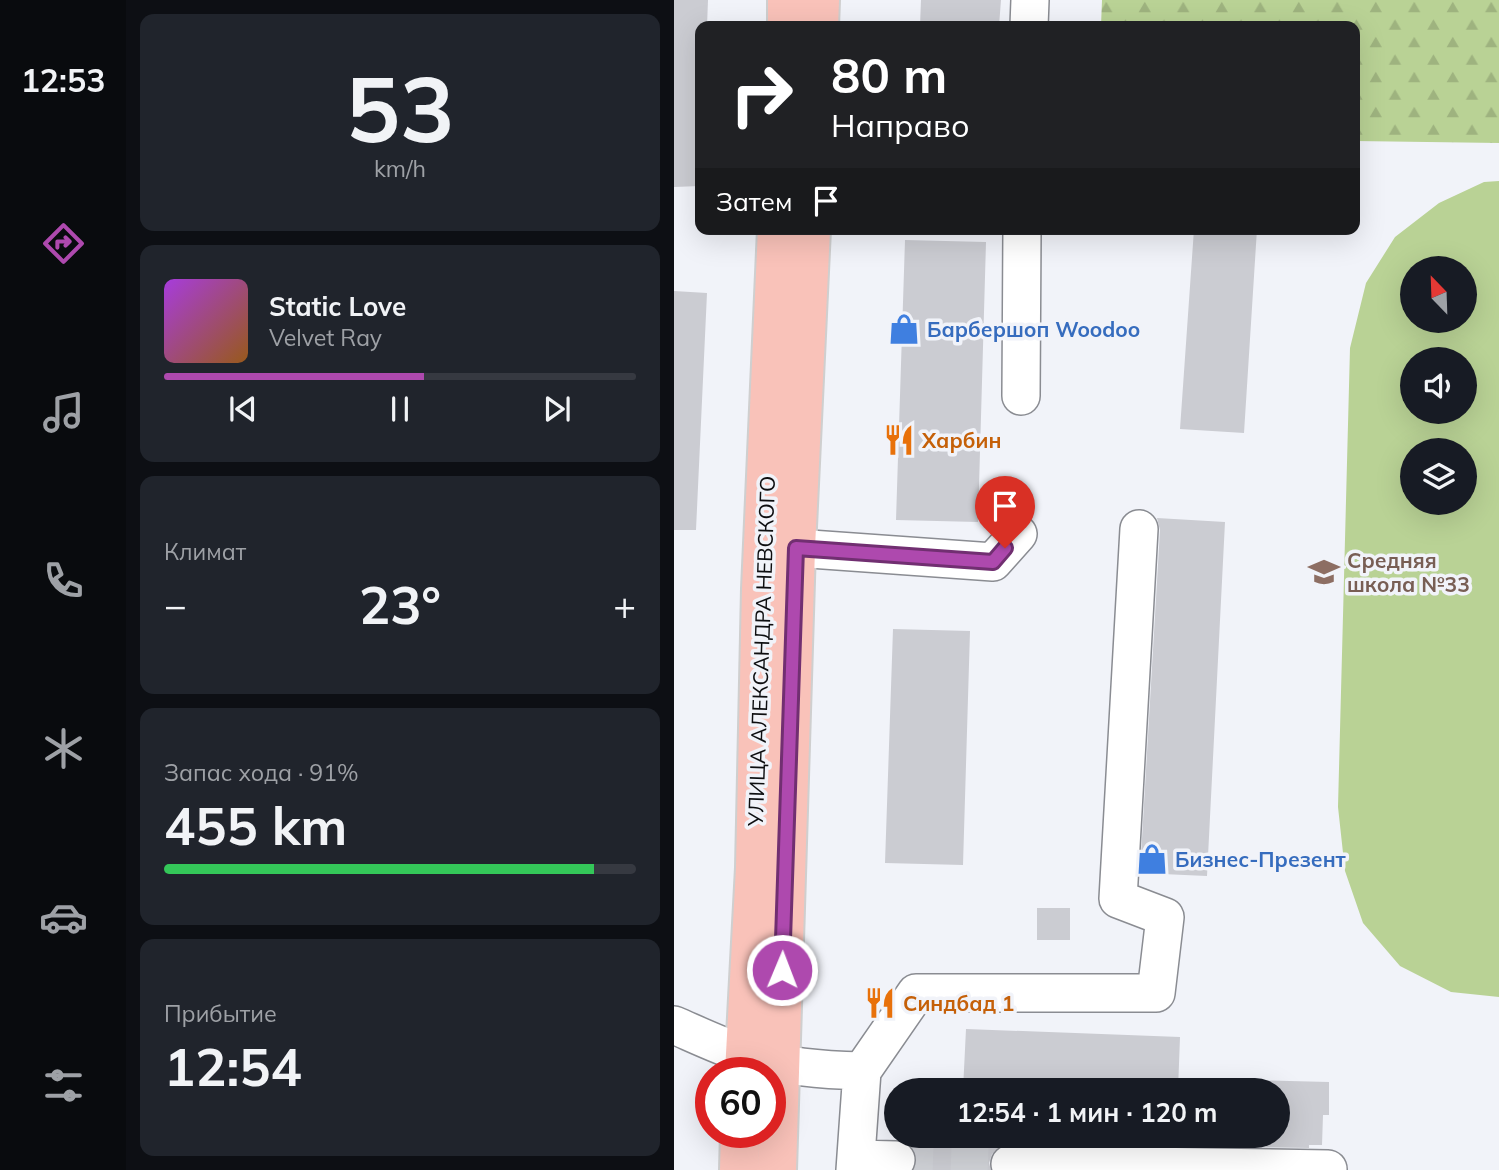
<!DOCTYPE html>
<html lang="ru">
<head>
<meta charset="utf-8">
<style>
	:root { --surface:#171b24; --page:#20242c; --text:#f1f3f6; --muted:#9ea1a6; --line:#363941; --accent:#ae49ae }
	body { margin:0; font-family:Mulish,sans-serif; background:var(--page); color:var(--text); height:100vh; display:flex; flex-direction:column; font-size:26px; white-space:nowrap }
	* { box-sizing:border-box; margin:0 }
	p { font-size:23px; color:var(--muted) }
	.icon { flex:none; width:38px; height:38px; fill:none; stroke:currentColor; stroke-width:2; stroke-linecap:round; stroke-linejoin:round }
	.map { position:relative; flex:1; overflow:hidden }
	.drawer { display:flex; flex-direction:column; gap:14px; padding:14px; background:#0d0f14; width:548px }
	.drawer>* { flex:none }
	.banner { position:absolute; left:21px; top:21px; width:665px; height:214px; border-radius:14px; box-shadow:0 7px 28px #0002; background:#202124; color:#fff; overflow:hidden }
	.needle { width:46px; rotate:337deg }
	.fabs { position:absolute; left:726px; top:256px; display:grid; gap:14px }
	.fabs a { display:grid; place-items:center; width:77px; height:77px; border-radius:50%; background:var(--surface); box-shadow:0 7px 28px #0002; font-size:35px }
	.speed { position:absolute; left:21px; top:1057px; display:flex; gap:14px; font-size:35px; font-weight:700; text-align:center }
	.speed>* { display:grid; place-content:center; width:91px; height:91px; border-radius:50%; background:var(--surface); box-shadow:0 7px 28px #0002; line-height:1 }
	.speed .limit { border:10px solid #d22; background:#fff; color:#111 }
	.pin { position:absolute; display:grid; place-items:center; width:60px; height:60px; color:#fff; margin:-72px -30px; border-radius:50% 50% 50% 0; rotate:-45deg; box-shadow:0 0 7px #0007 }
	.pin .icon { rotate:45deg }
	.me { position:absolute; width:77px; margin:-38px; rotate:1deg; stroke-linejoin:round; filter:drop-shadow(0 0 5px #0008) }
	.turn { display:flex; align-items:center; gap:24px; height:147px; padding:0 21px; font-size:32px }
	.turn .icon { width:91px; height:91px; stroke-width:2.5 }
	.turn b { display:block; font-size:49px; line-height:60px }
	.then { display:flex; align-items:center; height:66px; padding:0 21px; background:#0003; gap:14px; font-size:26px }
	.big { font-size:52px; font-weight:700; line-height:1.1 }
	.drawer .tile { flex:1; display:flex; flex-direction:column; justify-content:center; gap:10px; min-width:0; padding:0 24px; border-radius:14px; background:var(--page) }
	.drawer .dial { align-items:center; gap:0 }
	.dial b { font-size:91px; line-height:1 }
	.song { display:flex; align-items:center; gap:21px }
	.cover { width:84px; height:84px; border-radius:10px; background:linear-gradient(135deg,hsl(280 70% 55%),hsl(30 70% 35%)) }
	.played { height:7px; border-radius:4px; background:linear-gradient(90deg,var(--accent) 55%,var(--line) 55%) }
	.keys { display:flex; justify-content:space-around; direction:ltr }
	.heat { display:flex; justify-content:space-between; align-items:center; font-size:38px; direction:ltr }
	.charge { height:10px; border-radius:5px; background:linear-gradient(90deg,#34c759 91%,var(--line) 0) }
	.trip { position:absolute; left:210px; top:1078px; width:406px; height:70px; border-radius:35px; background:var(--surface); box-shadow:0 7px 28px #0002; font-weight:700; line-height:70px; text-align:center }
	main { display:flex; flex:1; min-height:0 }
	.dock { display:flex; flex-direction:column; width:126px; justify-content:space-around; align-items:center; background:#090b0e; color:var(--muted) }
	.dock .icon { width:49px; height:49px }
	.dock .selected { color:var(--accent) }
	.dock b { font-size:32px; color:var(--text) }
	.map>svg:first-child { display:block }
	.forest { fill:url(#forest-firs) }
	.pitch { fill:#b9d295; fill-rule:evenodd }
	.building { fill:#cbccd2 }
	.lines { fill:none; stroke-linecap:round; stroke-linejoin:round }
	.minor-tunnel { stroke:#cfd1d6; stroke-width:37; stroke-dasharray:37 18; stroke-linecap:butt }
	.minor-casing { stroke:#8a8c92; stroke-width:40 }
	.major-casing { stroke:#cfcfcf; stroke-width:42 }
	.minor { stroke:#fff; stroke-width:37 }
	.major { stroke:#f9c2b9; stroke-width:38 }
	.route-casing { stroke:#712f71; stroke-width:18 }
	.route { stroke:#ae49ae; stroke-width:12 }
	.labels { text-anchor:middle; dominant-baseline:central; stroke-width:7; stroke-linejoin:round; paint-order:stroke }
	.shop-label { font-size:21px; font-weight:bold; fill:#366cbe; stroke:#f1f3f9; text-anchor:start }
	.food-label { font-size:21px; font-weight:bold; fill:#c56008; stroke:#f1f3f9; text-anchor:start }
	.education-label { font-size:21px; font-weight:bold; fill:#785e54; stroke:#f1f3f9; text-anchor:start }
	.street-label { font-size:21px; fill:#0d0e10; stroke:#f1f3f9 }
</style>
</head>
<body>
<main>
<nav class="dock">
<b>12:53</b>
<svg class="icon selected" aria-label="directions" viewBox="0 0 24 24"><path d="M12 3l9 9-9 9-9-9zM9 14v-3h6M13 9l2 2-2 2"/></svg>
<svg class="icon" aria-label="music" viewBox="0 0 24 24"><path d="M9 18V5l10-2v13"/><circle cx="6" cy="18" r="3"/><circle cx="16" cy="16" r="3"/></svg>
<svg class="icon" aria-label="phone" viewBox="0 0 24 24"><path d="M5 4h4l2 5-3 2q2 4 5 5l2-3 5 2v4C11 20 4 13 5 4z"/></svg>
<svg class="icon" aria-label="climate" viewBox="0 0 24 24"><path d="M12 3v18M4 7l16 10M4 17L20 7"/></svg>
<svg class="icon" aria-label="car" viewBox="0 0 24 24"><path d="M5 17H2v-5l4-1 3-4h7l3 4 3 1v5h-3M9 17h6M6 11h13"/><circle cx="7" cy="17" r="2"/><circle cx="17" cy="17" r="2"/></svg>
<svg class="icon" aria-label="filters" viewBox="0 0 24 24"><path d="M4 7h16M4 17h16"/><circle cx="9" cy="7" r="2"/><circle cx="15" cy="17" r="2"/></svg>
</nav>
<section class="drawer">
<div class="tile dial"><b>53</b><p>km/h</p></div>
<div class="tile">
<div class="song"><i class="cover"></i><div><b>Static Love</b><p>Velvet Ray</p></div></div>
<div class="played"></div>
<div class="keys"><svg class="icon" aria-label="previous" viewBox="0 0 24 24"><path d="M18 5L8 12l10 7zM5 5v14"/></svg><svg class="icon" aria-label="pause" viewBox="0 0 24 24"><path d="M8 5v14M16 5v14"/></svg><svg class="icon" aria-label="next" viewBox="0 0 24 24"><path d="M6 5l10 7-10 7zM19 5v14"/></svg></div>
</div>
<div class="tile"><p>Климат</p>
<div class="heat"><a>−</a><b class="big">23°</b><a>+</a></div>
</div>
<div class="tile"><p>Запас хода · 91%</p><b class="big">455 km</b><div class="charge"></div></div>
<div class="tile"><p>Прибытие</p><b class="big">12:54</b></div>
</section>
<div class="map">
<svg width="826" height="1170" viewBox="0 0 826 1170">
	<defs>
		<pattern id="forest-firs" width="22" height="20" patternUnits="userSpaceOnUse" patternTransform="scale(1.75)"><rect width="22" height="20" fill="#b9d295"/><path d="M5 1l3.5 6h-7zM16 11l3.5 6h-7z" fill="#9eb37f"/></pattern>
	</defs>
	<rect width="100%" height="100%" fill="#f1f3f9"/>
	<path class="forest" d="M 428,0 L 825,0 L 825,143 L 681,141 L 681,26 L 427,26 Z"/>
	<path class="pitch" d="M 825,181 L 826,181 L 825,997 L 777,992 L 726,966 L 689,923 L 671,871 L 664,807 L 676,348 L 692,283 L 721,237 L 765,203 L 810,182 ZM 738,268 L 791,268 L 791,320 L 738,320 ZM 738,359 L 791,359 L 791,411 L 738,411 ZM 738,450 L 791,450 L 791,502 L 738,502 Z"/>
	<path class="building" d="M 0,0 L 34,0 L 33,26 L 26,26 L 26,186 L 0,187 Z
		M 247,0 L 327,0 L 325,26 L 246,26 Z
		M 520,229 L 583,229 L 570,433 L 506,429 Z
		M 231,240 L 312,242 L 304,522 L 222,520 Z
		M 0,291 L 33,293 L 22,530 L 0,530 Z
		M 483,518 L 551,522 L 533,876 L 466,873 L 486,530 Z
		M 219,629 L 296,631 L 289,865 L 211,863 Z
		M 363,908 L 396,908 L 396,940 L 363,940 Z
		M 292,1029 L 506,1037 L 504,1090 L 289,1090 Z
		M 570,1080 L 655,1082 L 655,1115 L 649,1115 L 648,1145 L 635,1145 L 635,1148 L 580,1147 L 580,1144 L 570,1144 L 570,1136 L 604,1136 L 604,1090 L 570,1090 Z
		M 224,1136 L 315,1136 L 314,1144 L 330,1145 L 318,1154 L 315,1163 L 317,1170 L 240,1170 L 243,1160 L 241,1151 L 233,1143 L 224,1139 Z"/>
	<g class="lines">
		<path class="minor-tunnel" d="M 222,1160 L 336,1164"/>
		<defs>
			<path id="minor" d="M 355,26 L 356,0
				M 347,396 L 348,229
				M 122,548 L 319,562 L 344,534
				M 0,1025 C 23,1035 46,1046 70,1054 C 108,1067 149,1070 188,1071
				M 182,1159 L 222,1160
				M 336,1164 L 654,1169
				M 181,1170 L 188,1071 L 242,993 L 482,993 L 491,917 L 444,899 L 465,529"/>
			<path id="major" d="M 113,26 L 113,0
				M 145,26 L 146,0
				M 70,1073 L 81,868 L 87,589 L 103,229
				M 65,1170 L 66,1132
				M 103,1170 L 122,548 L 137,229"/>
		</defs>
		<use href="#minor" class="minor-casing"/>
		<use href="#major" class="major-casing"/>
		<use href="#minor" class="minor"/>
		<use href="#major" class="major"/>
	</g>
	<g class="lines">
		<defs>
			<path id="route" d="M 108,970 L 122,548 L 319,562 L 331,548"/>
		</defs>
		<use href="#route" class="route-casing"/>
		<use href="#route" class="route"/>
	</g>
	<defs>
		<symbol id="shop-bare" viewBox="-9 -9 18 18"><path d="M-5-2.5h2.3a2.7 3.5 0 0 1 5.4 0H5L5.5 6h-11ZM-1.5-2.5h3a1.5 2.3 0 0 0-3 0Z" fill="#3f7fe0" stroke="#f1f3f9" stroke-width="2.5" paint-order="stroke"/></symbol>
		<symbol id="restaurant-bare" viewBox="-9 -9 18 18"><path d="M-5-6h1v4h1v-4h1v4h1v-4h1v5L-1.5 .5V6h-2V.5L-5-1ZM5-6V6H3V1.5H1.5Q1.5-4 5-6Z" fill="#e8710a" stroke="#f1f3f9" stroke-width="2.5" paint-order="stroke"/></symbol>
		<symbol id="school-bare" viewBox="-9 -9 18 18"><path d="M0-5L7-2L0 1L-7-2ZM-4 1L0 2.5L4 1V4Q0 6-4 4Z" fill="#8d6e63" stroke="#f1f3f9" stroke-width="2.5" paint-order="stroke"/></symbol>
	</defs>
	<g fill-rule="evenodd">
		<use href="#shop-bare" x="208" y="307" width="44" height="44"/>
		<use href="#restaurant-bare" x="203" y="418" width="44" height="44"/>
		<use href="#school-bare" x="628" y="550" width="44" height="44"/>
		<use href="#shop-bare" x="456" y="837" width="44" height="44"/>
		<use href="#restaurant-bare" x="184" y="981" width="44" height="44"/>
	</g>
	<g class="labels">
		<g class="shop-label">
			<text x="253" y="329">Барбершоп Woodoo</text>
			<text x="501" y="859">Бизнес-Презент</text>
		</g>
		<g class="food-label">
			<text x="248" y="440">Харбин</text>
			<text x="229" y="1003">Синдбад 1</text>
		</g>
		<g class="education-label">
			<text x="673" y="560">Средняя<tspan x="673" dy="24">школа №33</tspan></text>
		</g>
		<g class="street-label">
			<text transform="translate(87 651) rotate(-88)">УЛИЦА АЛЕКСАНДРА НЕВСКОГО</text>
		</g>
	</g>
</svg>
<div class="fabs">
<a><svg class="needle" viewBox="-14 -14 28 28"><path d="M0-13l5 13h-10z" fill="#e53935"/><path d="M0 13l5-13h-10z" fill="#9ea1a6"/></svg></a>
<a><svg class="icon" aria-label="sound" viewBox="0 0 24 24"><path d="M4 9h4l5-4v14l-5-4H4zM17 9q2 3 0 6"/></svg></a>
<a><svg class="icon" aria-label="layers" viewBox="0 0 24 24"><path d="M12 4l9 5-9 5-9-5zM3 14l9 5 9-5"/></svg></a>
</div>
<div class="speed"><div class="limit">60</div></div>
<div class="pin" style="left:331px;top:548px;background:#d93025"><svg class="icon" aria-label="arrive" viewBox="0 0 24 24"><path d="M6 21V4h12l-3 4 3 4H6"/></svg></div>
<svg class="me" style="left:108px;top:970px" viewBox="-20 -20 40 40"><circle r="17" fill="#ae49ae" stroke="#fff" stroke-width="3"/><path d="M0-11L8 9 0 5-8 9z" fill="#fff"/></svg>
<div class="trip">12:54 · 1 мин · 120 m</div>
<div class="banner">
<div class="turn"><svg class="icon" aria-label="right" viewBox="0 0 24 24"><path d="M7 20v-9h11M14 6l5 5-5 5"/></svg><div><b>80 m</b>Направо</div></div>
<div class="then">Затем<svg class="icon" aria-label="arrive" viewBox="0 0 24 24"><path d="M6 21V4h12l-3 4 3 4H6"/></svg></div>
</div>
</div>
</main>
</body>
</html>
